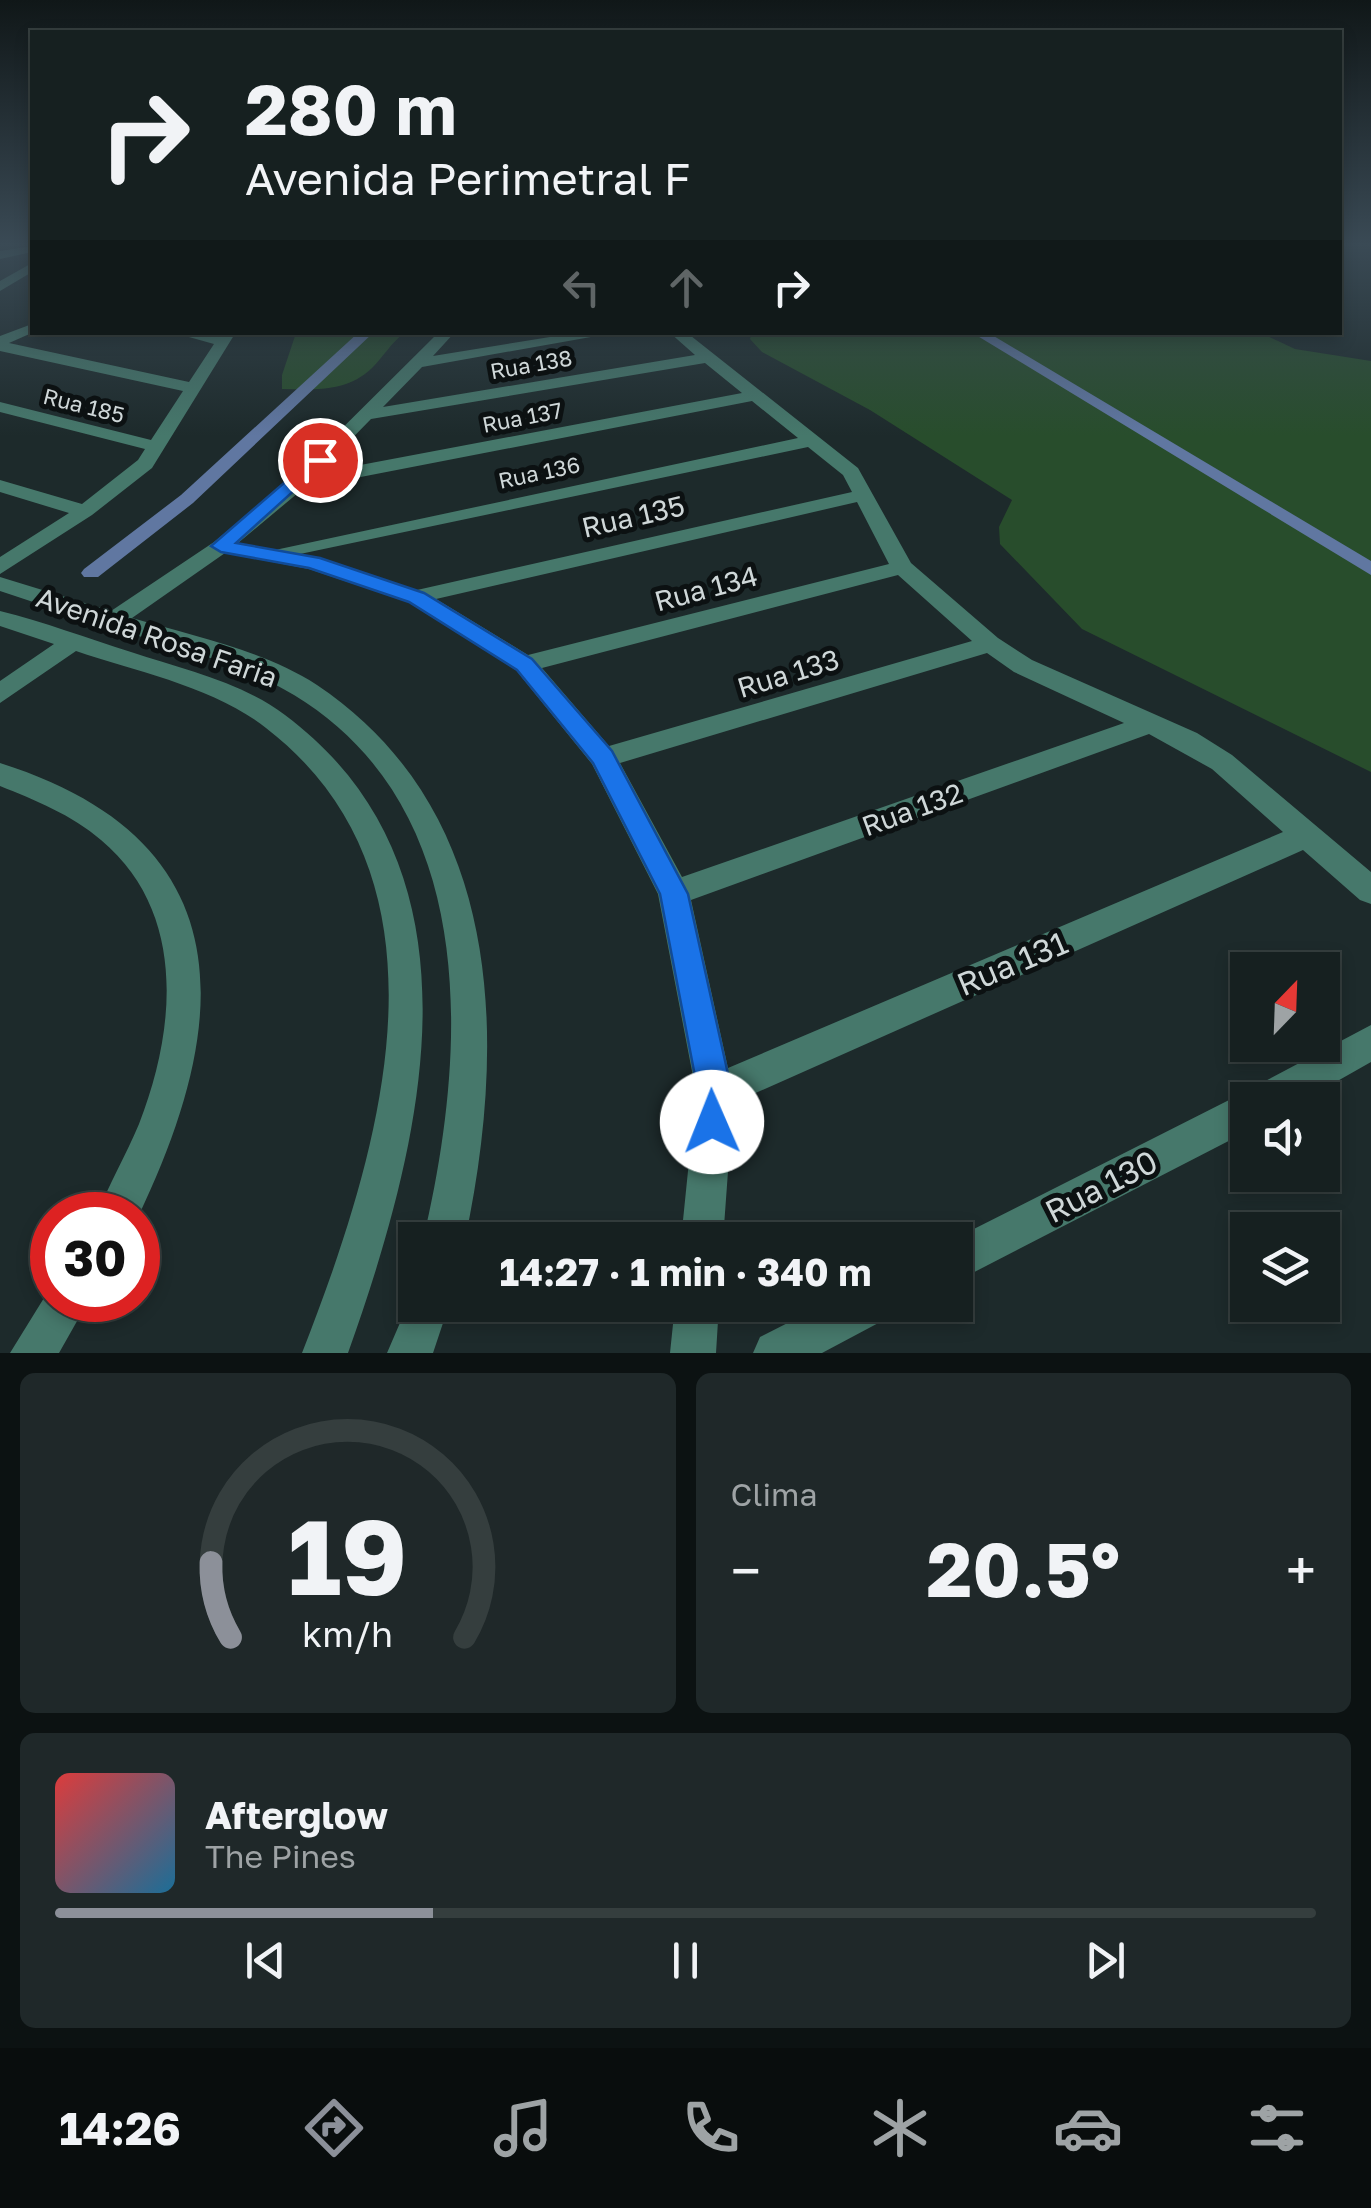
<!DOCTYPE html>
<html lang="pt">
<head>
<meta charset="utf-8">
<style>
	:root { --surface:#162020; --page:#1f2829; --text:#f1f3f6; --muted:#9ea3a5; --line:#353e3e; --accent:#8c9099 }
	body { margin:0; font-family:"Golos Text",sans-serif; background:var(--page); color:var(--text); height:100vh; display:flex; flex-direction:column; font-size:38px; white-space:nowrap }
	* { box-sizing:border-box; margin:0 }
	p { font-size:32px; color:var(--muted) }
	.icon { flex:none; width:55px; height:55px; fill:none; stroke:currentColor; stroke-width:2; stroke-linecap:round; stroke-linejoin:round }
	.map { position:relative; height:1353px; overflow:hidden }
	.side { display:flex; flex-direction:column; gap:20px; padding:20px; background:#0c1212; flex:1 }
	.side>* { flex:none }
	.hud { position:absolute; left:30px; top:30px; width:1312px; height:305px; border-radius:0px; box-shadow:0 5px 15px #0003,0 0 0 2px var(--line); background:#162020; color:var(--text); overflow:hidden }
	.needle { width:65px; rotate:23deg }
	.controls { position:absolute; left:1230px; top:952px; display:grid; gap:20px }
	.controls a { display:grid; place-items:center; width:110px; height:110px; border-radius:0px; background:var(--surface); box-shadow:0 5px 15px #0003,0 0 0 2px var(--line); font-size:50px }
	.speed { position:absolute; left:30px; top:1192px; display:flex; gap:20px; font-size:50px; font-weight:700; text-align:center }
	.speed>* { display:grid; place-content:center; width:130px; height:130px; border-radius:50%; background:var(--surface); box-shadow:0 5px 15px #0003,0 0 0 2px var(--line); line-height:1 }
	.speed .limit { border:15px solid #d22; background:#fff; color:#111 }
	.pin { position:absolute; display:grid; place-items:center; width:85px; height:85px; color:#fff; margin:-42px; border:5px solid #fff; border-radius:50%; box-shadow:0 2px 10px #0007 }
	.me { position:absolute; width:110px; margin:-55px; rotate:359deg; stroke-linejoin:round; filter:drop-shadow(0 0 8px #0008) }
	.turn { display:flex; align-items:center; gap:35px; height:210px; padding:0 50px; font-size:45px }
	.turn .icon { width:130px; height:130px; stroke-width:2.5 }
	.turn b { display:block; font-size:70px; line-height:85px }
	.lanes { display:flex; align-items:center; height:95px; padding:0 50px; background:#0003; justify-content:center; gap:50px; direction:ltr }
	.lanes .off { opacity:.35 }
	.big { font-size:75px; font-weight:700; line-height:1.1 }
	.side .widget { flex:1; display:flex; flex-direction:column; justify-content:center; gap:15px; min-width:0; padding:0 35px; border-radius:15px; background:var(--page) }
	.side .dial { align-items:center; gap:0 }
	.dial svg { height:260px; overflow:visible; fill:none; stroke:var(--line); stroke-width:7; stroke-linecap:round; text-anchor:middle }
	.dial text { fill:var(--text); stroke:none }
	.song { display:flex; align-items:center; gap:30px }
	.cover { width:120px; height:120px; border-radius:15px; background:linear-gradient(135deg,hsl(0 70% 55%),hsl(200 70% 35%)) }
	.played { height:10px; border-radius:5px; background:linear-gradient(90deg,var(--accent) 30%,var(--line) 30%) }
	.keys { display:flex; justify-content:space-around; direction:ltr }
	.heat { display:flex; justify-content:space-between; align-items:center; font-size:55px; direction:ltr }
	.side .tiles { flex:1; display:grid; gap:20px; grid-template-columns:1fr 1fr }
	.widget:last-child { grid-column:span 2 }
	.trip { position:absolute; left:398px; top:1222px; width:575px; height:100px; border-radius:0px; background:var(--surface); box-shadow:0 5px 15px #0003,0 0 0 2px var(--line); font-weight:700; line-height:100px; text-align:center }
	.tab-bar { display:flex; height:160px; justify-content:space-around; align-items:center; background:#090d0d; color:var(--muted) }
	.tab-bar .icon { width:70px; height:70px }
	.tab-bar .selected { color:var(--accent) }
	.tab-bar b { font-size:45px; color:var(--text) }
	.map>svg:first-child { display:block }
	.green { fill:#284d2c }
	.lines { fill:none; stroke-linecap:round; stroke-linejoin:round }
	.canal { fill:#6077a1; fill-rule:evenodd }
	.minor { fill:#46786b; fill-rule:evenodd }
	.route { fill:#1a73e8; stroke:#114b97; stroke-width:2.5 }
	.labels { text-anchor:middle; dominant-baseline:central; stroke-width:10; stroke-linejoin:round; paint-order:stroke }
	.far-street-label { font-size:22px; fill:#cfd7d8; stroke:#0c1112 }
	.street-label { font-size:28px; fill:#cfd7d8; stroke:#0c1112 }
	.near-street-label { font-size:32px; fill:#cfd7d8; stroke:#0c1112 }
</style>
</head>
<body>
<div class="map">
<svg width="1371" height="1353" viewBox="0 0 1371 1353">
	<rect width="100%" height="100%" fill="#1d2a2b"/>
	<path class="green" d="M 752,332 L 1259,332 L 1295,349 L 1371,361 L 1371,772 L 1082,629 L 1000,544 L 999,527 L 1012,500 L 870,410 L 762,352 L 750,339 Z
		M 296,333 L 296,332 L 404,333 C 391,343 383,357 372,368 C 347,392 314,390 282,389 L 282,375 Z"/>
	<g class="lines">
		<path class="canal" d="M 359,332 L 374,332 L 193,503 L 98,577 L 84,577 L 81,573 L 84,569 L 181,495 Z
			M 971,332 L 987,332 L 1371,561 L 1371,575 Z"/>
		<path class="minor" d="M 32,246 L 32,252 L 0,259 L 0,251 Z
			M 32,263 L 32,272 L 0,291 L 0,281 Z
			M 32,324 L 34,332 L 9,343 L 189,382 L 214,344 L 171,332 L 219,336 L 221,332 L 236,332 L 152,468 L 92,515 L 0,574 L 0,557 L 69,513 L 0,492 L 0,480 L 82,504 L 138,460 L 145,449 L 0,412 L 0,402 L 151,440 L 183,391 L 0,351 L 0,336 Z
			M 439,332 L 455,332 L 433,356 L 581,332 L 619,332 L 422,367 L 383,407 L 695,355 L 669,332 L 686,332 L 858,468 L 911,563 L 998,638 L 1032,660 L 1197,733 L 1232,755 L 1371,872 L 1371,904 L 1360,900 L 1303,850 L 733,1103 L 723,1240 L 681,1240 L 696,1092 L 658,894 L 592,764 L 516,670 L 408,602 L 309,569 L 225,553 L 132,618 C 193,636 263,650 317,685 C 505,811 507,1041 465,1240 L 423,1240 C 467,1054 482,809 294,695 C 248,667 196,653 145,638 C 97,623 48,607 0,591 L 0,577 L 111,611 L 214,542 L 291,479 ZM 705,363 L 742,393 L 318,473 L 371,419 ZM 752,401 L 798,438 L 275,550 L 238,543 L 304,488 ZM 808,447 L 843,475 L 852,492 L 417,590 L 300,554 ZM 857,502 L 889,564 L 528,655 L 436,599 ZM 898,575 L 972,641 L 609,746 L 542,668 ZM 987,653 L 1014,672 L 1124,723 L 682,877 L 620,763 ZM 1149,734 L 1212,769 L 1283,832 L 728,1068 L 691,900 Z
			M 0,611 C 44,622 87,638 131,652 C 182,669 242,682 285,715 C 494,871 422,1145 348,1353 L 302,1353 C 379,1156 466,882 266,728 C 214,687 138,672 76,651 L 0,703 L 0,681 L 54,644 L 0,626 Z
			M 0,763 C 244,840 233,1019 138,1217 L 97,1215 C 109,1184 126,1155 139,1124 C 176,1029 187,912 101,840 C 72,815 35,800 0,786 Z
			M 1371,1025 L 1371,1062 L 1304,1100 L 1248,1100 L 1248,1131 L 955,1282 L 955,1240 L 952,1240 L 1235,1097 L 1251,1092 L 1254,1087 Z
			M 52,1285 L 52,1300 L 89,1300 L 59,1353 L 10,1353 Z
			M 415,1288 L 415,1305 L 449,1305 L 433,1353 L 387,1353 Z
			M 675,1305 L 719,1305 L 716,1353 L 670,1353 Z
			M 823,1305 L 891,1305 L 884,1320 L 822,1353 L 753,1353 L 760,1337 Z"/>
	</g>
	<linearGradient id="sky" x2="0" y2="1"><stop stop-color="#101718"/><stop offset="0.56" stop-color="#3a4a55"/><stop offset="1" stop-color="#3a4a55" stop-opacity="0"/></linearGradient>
	<rect width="1371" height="436" fill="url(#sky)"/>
	<path class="route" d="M 314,457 L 328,460 L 236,543 L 320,558 L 424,593 L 532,659 L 612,751 L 688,894 L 732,1092 L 724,1134 L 712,1139 L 700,1134 L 695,1122 L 698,1092 L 660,894 L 593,763 L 517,670 L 409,602 L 309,568 L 221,552 L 211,546 Z"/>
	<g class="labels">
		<g class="far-street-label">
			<text transform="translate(531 364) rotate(-10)">Rua 138</text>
			<text transform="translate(84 405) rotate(14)">Rua 185</text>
			<text transform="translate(522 417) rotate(-11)">Rua 137</text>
			<text transform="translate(539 472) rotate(-12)">Rua 136</text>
		</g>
		<g class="street-label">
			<text transform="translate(633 516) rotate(-13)">Rua 135</text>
			<text transform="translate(706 588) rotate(-15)">Rua 134</text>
			<text transform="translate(157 637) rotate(19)">Avenida Rosa Faria</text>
			<text transform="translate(788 673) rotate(-17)">Rua 133</text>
			<text transform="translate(912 809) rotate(-20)">Rua 132</text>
		</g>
		<g class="near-street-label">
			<text transform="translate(1012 963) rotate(-23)">Rua 131</text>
			<text transform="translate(1101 1186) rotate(-27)">Rua 130</text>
		</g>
	</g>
</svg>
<div class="controls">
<a><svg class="needle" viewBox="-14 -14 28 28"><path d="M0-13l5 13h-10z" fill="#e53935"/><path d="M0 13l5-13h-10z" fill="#9ea3a5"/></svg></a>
<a><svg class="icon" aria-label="sound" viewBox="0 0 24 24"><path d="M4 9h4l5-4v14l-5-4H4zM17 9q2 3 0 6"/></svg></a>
<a><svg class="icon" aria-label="layers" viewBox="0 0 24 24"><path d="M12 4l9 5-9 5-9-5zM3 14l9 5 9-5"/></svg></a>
</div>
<div class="speed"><div class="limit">30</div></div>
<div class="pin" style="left:320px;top:460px;background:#d93025"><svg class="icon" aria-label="arrive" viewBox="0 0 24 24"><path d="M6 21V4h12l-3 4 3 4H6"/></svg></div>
<svg class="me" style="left:712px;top:1122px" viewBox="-20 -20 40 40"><circle r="19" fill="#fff"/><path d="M0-13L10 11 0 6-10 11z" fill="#1a73e8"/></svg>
<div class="trip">14:27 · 1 min · 340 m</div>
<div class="hud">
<div class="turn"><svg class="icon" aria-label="right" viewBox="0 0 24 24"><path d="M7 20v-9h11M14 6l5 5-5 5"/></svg><div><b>280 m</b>Avenida Perimetral F</div></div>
<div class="lanes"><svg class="icon off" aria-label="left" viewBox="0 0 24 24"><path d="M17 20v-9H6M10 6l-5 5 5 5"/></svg><svg class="icon off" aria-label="ahead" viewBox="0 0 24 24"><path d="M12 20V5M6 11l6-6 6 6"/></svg><svg class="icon" aria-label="right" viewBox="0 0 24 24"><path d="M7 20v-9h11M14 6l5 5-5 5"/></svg></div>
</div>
</div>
<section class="side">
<div class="tiles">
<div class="widget dial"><svg viewBox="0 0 100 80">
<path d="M14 69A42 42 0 1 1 86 69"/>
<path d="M14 69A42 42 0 0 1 8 46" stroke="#8c9099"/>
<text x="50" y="56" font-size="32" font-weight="700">19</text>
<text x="50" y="72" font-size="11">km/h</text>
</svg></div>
<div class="widget"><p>Clima</p>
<div class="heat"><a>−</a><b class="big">20.5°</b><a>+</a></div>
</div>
<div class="widget">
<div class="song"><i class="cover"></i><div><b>Afterglow</b><p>The Pines</p></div></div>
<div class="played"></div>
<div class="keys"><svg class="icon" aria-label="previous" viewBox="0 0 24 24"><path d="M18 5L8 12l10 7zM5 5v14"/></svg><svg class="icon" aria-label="pause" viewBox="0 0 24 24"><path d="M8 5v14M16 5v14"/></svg><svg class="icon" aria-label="next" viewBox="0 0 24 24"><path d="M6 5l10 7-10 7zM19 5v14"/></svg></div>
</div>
</div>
</section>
<nav class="tab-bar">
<b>14:26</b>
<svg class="icon selected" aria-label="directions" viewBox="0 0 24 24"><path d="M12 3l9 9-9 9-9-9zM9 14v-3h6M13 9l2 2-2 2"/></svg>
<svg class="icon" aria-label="music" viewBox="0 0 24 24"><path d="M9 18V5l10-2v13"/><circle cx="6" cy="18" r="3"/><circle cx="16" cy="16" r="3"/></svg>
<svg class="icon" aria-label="phone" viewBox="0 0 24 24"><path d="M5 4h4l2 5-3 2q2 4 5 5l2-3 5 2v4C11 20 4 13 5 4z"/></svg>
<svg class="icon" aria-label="climate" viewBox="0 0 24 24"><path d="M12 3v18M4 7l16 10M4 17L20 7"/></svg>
<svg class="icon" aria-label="car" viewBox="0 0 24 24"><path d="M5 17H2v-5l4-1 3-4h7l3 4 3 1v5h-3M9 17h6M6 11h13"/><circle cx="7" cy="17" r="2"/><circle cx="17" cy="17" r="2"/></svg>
<svg class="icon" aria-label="filters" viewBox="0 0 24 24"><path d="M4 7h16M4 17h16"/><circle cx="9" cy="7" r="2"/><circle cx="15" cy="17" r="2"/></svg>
</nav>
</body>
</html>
